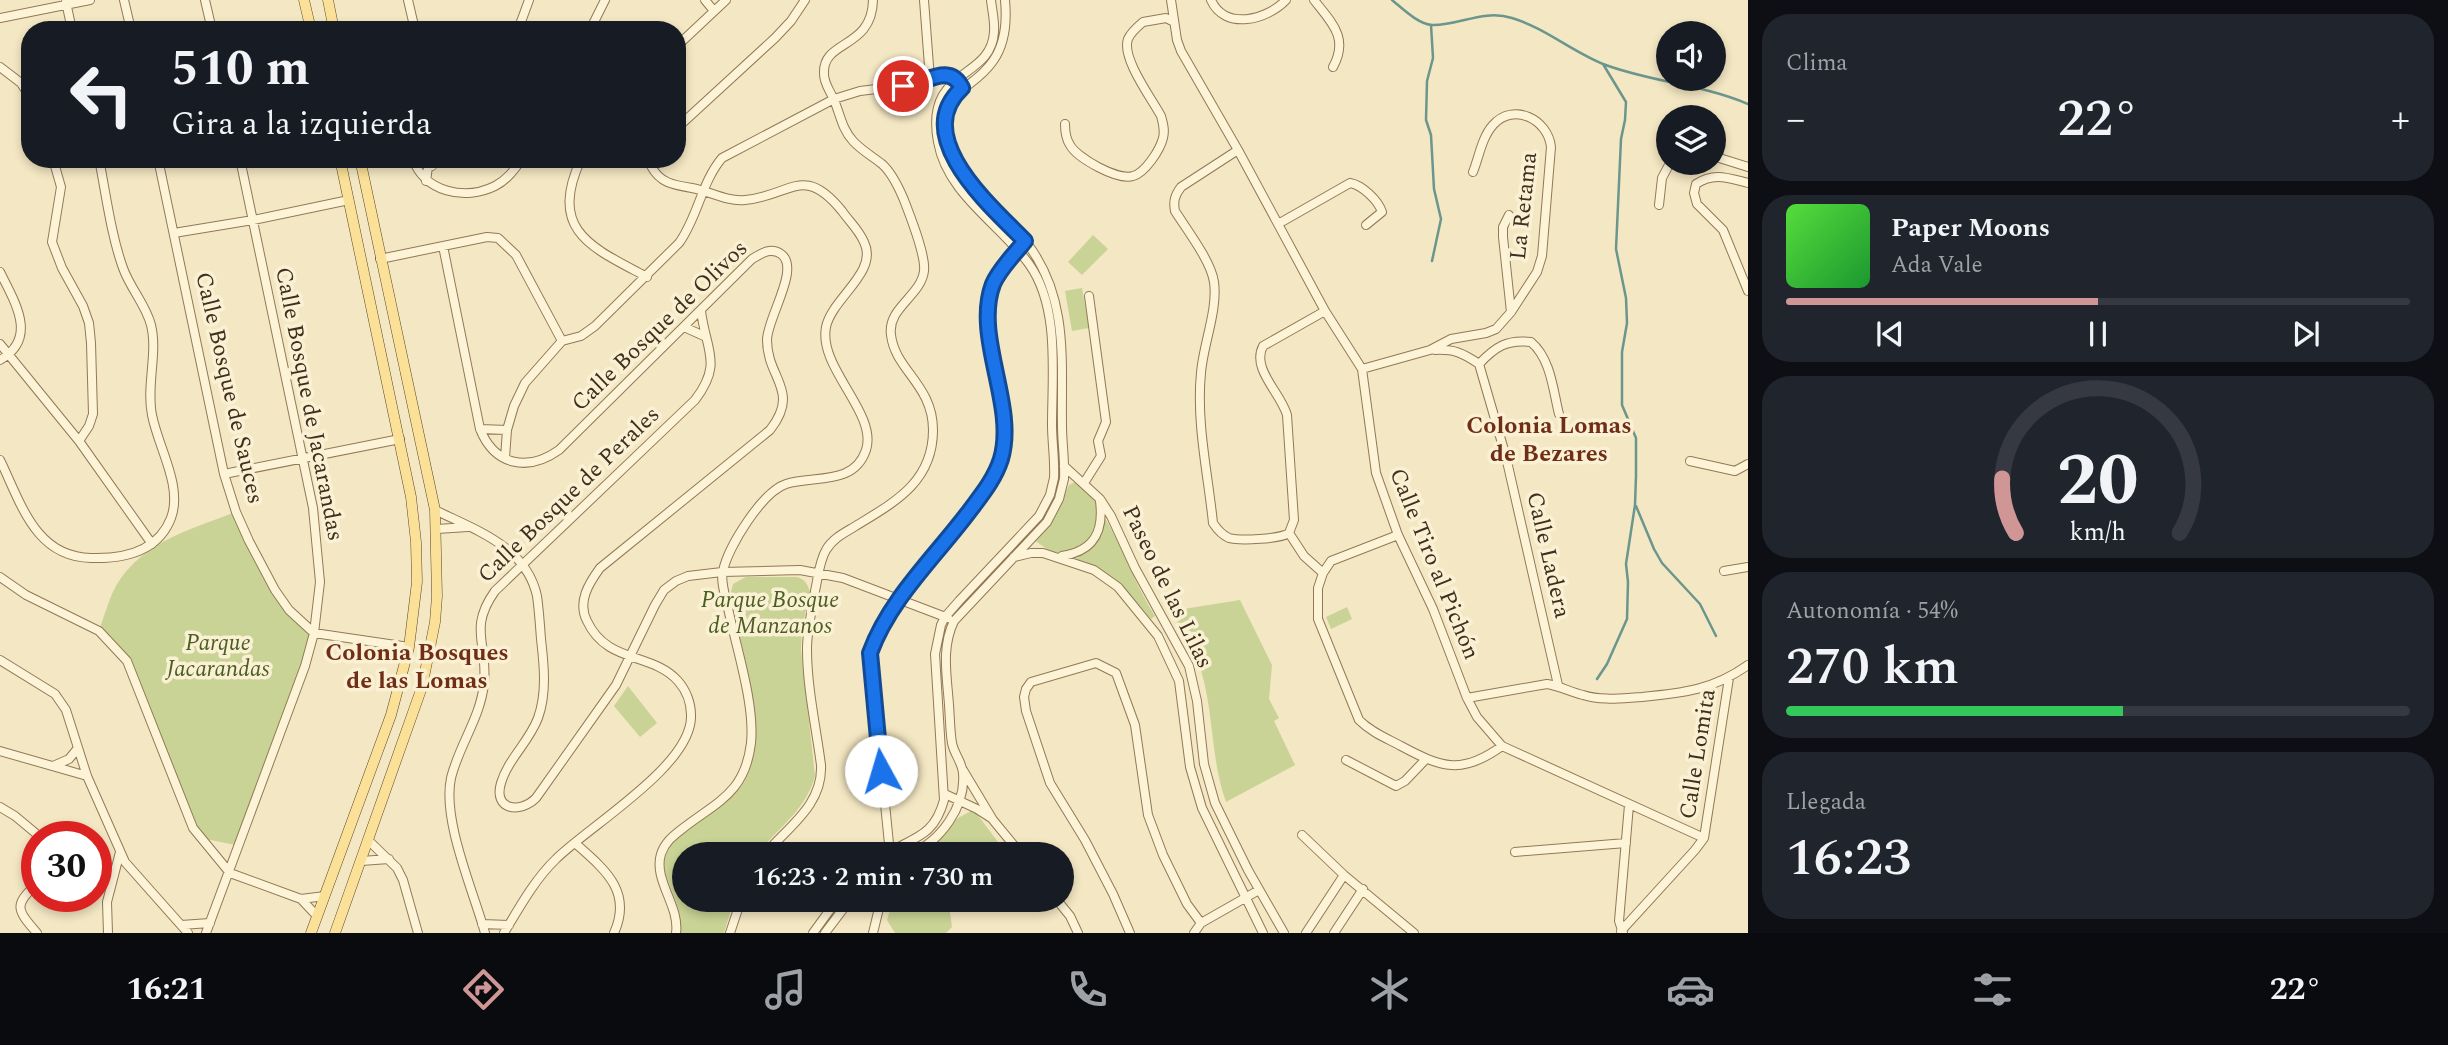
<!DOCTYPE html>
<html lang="es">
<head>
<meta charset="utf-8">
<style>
	:root { --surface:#171b24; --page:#20242c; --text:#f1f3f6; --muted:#9ea1a6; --line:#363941; --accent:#d09695 }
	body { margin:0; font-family:Spectral,serif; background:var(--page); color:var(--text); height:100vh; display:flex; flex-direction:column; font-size:26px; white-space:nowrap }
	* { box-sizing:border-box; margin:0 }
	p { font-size:23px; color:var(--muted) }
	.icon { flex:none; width:38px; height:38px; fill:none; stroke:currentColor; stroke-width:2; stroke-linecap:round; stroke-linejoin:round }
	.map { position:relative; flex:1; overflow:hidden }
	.side { display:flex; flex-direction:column; gap:14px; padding:14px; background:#0d0f14; width:700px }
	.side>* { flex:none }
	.banner { position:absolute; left:21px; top:21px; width:665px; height:147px; border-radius:28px; box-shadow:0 4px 10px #0003; background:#171b24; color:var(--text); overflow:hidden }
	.tools { position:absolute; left:1656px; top:21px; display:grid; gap:14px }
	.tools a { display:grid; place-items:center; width:70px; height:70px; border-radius:50%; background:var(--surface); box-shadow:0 4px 10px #0003; font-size:35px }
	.speed { position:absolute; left:21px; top:821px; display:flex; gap:14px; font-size:35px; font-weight:700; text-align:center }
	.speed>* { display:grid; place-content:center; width:91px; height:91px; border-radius:50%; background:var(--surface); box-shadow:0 4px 10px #0003; line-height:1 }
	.speed .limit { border:10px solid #d22; background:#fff; color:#111 }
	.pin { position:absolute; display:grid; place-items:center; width:60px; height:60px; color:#fff; margin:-30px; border:4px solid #fff; border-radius:50%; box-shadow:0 2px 7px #0007 }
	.me { position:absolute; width:77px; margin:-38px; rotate:354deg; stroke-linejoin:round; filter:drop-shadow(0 0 5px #0008) }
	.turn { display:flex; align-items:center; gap:24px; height:147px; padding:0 35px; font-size:32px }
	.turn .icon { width:91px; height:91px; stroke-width:2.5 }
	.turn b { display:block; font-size:49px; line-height:60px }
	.big { font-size:52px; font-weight:600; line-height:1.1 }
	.side .widget { flex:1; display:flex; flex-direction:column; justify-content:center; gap:10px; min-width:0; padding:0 24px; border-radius:28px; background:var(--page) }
	.side .dial { align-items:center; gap:0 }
	.dial svg { height:182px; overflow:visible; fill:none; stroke:var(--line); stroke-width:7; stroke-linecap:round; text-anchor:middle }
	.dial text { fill:var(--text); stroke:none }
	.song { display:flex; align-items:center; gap:21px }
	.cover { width:84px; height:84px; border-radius:10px; background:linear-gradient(135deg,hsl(110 70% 55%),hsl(130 70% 35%)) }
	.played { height:7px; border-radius:4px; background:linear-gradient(90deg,var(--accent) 50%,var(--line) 50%) }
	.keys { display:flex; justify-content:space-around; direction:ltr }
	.heat { display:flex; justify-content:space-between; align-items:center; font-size:38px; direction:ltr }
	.charge { height:10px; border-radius:5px; background:linear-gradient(90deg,#34c759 54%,var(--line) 0) }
	.trip { position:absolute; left:672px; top:842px; width:402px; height:70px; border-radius:35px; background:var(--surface); box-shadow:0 4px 10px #0003; font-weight:600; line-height:70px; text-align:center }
	.tabs { display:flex; height:112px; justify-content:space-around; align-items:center; background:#090b0e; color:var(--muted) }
	.tabs .icon { width:49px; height:49px }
	.tabs .on { color:var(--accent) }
	.tabs b { font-size:32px; color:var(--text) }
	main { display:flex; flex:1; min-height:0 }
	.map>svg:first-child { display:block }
	.green { fill:#c9d395 }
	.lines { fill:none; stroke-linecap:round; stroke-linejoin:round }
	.stream { stroke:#6b968d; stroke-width:2.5 }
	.minor-casing { stroke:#917957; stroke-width:10 }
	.major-casing { stroke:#5e462c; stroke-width:11 }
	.minor { stroke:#fdf4d8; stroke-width:8 }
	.major { stroke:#fbe197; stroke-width:10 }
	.route-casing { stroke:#114b97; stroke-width:18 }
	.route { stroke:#1a73e8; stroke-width:12 }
	.labels { text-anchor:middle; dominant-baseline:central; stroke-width:7; stroke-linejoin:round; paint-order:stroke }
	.street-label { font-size:23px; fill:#3f2f1d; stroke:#faf1d4 }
	.park-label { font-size:23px; font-style:italic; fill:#4b5e21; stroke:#faf1d4 }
	.neighbourhood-label { font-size:24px; font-weight:bold; fill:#712e17; stroke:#faf1d4 }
</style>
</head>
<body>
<main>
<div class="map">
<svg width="1748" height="933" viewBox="0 0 1748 933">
	<rect width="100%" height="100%" fill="#f4e7c3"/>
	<path class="green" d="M 1093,235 L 1108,249 L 1082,275 L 1068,262 Z
		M 1082,288 L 1089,328 L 1072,331 L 1065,291 Z
		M 1075,482 L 1096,500 C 1098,522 1095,543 1071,550 C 1065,552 1059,553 1054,552 C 1047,550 1040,544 1034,540 L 1054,516 L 1069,485 Z
		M 236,512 L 276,593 L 314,633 L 240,846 L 201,838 L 127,661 L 99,631 C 103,619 107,606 112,594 C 135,544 188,530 236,512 Z
		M 1105,518 C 1124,550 1135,585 1155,616 L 1151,619 C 1129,592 1109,571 1076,559 C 1092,549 1102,538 1105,518 Z
		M 746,577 L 797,577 C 805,579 808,585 810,592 L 802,628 L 801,649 L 815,776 C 806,810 778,828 757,854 L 684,854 L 684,900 L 734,900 L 724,933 L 680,933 C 683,913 672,893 666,875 C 654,837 718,811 740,788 C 774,744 740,646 730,596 L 733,584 Z
		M 1240,600 L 1272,665 L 1269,699 L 1279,718 L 1274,721 L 1295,765 L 1226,802 C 1211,760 1214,717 1202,674 C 1197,652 1183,631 1171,611 Z
		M 1347,607 L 1352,619 L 1331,629 L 1326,617 Z
		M 628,686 L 657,723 L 640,737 L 614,706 Z
		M 971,811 L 977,814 L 1007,854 L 917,854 L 958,818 Z
		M 893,900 L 971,900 L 949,905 L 952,927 L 946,933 L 895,933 L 887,920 Z"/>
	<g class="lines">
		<path class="stream" d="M 1392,0 C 1403,9 1418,24 1432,25 C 1458,26 1483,9 1512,18 C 1545,28 1571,51 1603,64 C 1650,82 1701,84 1748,104
			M 1431,25 L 1433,58 L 1427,81 L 1426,120 L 1431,135 L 1434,189 L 1441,219 L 1432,261
			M 1636,506 L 1654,549 L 1662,563 L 1700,604 L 1716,636
			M 1597,679 L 1607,664 L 1627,619 L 1628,582 L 1626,564 L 1635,505 L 1636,476 L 1636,438 L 1622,405 L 1622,352 L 1627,323 L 1626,298 L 1616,249 L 1621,139 L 1625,120 L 1626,102 L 1603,64"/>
		<defs>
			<path id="minor" d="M 124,0 L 131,30
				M 205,0 L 212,30
				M 408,0 L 415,30
				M 705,0 L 714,11
				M 924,0 L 930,79 L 926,92
				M 1171,0 L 1177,40 L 1181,51 L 1238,150 L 1325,311 L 1362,369 L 1376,473 L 1398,535 L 1433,609 L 1467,698 L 1477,717 L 1502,746 L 1704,838
				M 1211,0 C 1225,31 1267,20 1286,0
				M 1314,0 C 1332,23 1349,38 1333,67
				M 66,2 L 72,30
				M 0,18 L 90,0
				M 518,30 L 529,0
				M 590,30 L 605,0
				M 677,46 L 726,0
				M 0,67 L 21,83 L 30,97
				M 1065,124 C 1065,132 1066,139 1070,145 C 1077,158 1118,181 1133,176 C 1145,173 1160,150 1163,138 C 1165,130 1163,123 1161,116 C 1152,99 1121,58 1128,39 C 1131,32 1137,27 1143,22 L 1166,18 L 1174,22
				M 677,128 L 775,38 L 791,21 L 805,0
				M 1238,150 L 1181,187 C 1175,195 1173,201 1175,211 C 1187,230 1211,261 1214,282 C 1218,310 1203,345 1201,373 C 1196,422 1208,474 1213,523 C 1217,529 1222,535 1229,538 C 1240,541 1280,539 1289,533
				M 1713,156 L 1748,167
				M 53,159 L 61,187 L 52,242 L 62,268 L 83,306 L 89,323 L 91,343 L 93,414 L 89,426 L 79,441
				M 158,159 L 224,474 L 236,512 L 249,541 L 275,590 L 289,610 L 314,633 L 409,647
				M 413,159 C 424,192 465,201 495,186 C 507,180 514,170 522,159
				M 430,159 L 436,159
				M 581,159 C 548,231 591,247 647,277
				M 652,159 L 651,166 C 660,183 673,185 692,188 C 709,191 727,202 745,200 C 791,196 803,163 842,211 C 849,221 859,230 864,242 C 879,272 832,298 826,327 C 818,368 878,413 866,450 C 854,486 814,475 786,484 C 762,492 728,547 723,571 C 720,581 726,598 728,608 C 736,647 755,704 751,743 C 745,793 718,801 682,829 C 673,836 665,842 661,854 C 653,880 680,906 676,933
				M 426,181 L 428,167 L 432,166
				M 1748,183 C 1728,178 1714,172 1696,184 L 1694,193 L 1697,204 L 1723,230 L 1748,291
				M 1659,205 L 1662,178 L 1670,163
				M 1509,215 L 1503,227 L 1503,237 L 1511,312
				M 1278,224 L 1350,183 C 1362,185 1378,200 1382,212 L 1366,225
				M 174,233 L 253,220 L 349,200
				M 443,246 L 480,429 C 495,466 528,472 559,450 L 752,259 C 762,253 771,247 781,254 C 801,268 767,318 767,340 C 767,379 801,390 770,430 L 600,568 C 589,583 577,602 587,621 C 607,664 652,652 678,681 C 686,690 691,703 691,715 C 693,765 589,826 556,859 C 535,879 519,908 504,933
				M 380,259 L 487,237 L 498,238 L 516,255 L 562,341
				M 0,272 C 14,301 39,338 0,360
				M 684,327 L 704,336
				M 0,344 L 79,441 L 152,544
				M 1435,350 C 1454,349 1463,353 1479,364 L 1506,457 L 1558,685
				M 1479,364 C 1495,347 1507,339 1531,342 C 1551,359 1553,390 1559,414
				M 1362,369 L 1430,350 L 1451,339 L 1486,333 L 1496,329 L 1511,312 L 1537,272 L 1542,256 L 1551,147 C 1548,119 1513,102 1493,125 C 1482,137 1479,157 1473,172
				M 480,429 L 507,430
				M 505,458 L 507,430 L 514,406 L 525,383 L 562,341 L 581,336 L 595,326 L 679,243 C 698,217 701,183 722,158 L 834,99 L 860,91 L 917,84 L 935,76 L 944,74 L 956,79 L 962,88
				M 0,460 C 21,503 35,557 91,558 C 124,559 158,552 171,518 C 183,486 158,447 152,415 C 146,386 158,353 151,325 C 146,305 130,288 123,268 C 111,235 106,194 99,159
				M 1690,461 L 1735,471 L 1748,464
				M 1064,466 L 1100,499 L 1111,516 L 1135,568 L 1189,666 L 1197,701 L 1204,764 L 1215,803 L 1248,870 L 1284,933
				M 224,474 L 400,439
				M 1084,483 L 1101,456 L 1098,441 L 1106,422 L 1089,296
				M 435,510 C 475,530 526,546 537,596 C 539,610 540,625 541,639 C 544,665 547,693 538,718 C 529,742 508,759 501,783 C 493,810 520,814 536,798 L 616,685 L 655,605 L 664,590 L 676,581 L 688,576 L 722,572 L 800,570 L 843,578 L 948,618
				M 437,529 L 468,527
				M 1289,533 L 1294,520 L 1287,415 C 1281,393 1251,369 1263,346 L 1325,311
				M 1289,533 L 1304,556 L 1323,573
				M 1398,535 L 1331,561 L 1323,573 L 1318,588 L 1318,619 L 1359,720 C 1371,732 1386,738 1401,746 C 1442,768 1462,775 1502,746
				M 1062,556 C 1094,551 1104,532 1100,501
				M 1014,557 L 1031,553 L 1043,553 L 1094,570 L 1118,587 L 1158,636 L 1179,681 L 1190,767 L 1202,808 L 1263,933
				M 1724,571 L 1748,567
				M 0,577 L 26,595 L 99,631 L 127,661 L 193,828 L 230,873 L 301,899 L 325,896
				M 0,660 L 55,694 L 66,710 L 87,776 L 125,862 L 188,933
				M 1467,698 L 1547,684 C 1560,686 1570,692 1583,695 C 1602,701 1622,698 1642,697 C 1683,693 1713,690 1748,665
				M 0,751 L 87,776
				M 1346,760 L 1396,786 L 1405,781 L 1426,759
				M 53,766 L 69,759 L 78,748
				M 963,770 L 993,820 L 1021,854
				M 945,794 L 977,809 L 991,818
				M 0,807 L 15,816 L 39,836
				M 1302,835 L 1344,875 L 1414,933
				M 368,840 L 397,868 L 403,880 L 418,933
				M 576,844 C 604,869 633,891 614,933
				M 1515,852 L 1626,843
				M 765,854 C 788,827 823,805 821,765 C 816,727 807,687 807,649 C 807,630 812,610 815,591 C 818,578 819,562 826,550 C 832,539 844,533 854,527 C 893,503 933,483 933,430 C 933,385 895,370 891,335 C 887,308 921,296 924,271 C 926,255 910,216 904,200 C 899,188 891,172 882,164 C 872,156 861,150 853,141 C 841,128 840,112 833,98 C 829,89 824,83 824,74 C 822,39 872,50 873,0
				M 886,854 C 914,837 934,837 944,800 L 935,654 L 941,625 L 945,617 L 959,601 L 1039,516 L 1050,495 L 1054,478 C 1055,460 1052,442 1052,425 C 1052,374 1060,307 1029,264 C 1000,224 947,194 938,142 C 924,67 991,81 994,32 C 995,22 992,10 991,0
				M 890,854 L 870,653 C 890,598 937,556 971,509 C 984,492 997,476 1002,454 C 1015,401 974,338 993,285 C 998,270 1011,259 1021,246
				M 910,854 C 940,842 966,807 963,773 C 962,762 954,754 952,743 C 950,731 950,718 949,705 C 947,676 941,648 954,621 L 1047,522 L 1059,499 L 1064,479 C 1065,461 1062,443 1062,426 C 1061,363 1069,300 1029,246 C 1003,210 955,186 947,138 C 940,87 971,93 993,61 C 1005,44 1007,21 1005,0
				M 361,861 L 389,859
				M 37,884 C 13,905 17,910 37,933
				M 301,899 L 317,916
				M 1057,900 L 1070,916 L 1078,933
				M 482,924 L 509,925
				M 181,925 L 210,923
				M 1621,931 L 1695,850 L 1704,838 L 1729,678
				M 108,933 L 107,902 L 120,852
				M 206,933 L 305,666 L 314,633 L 320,582 L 313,508 L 240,159
				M 485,933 C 473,890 442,820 451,778 C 459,745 481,717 484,683 C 488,643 468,629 495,591 L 695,400 C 723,363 706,351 701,311
				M 730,933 L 741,900
				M 813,933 L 837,900
				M 825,933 L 850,900
				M 873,933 L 881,900
				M 1130,933 L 1113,894 L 1085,840 L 1050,783 L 1026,711 L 1024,697 L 1026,689 L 1031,682 L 1096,663 L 1116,673 L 1135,725 L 1148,815 L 1163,855 L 1187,904 L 1201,923
				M 1194,933 L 1201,923 L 1259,890
				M 1306,933 L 1344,875
				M 1334,933 L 1363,889
				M 1623,933 L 1619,921 L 1629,805"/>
			<path id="major" d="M 304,0 L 311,30
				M 328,0 L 334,30
				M 311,933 L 391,715 L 409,647 L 417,582 L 416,542 L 411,497 L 340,159
				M 335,933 L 422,687 L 435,622 L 437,596 L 435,510 L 360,159"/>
		</defs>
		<use href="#minor" class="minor-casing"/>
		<use href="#major" class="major-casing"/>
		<use href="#minor" class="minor"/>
		<use href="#major" class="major"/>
	</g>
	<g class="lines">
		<defs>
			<path id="route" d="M 881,771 L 870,653 C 890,598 937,555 971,509 C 983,493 995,478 1001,459 C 1017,405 973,337 993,284 C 1000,268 1014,255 1025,241 C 993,208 909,137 962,88 C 949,61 924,85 903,86"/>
		</defs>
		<use href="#route" class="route-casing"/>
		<use href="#route" class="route"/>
	</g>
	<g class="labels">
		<g class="street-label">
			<text transform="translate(1524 206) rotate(-84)">La Retama</text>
			<text transform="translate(660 326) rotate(-44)">Calle Bosque de Olivos</text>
			<text transform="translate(229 388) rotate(77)">Calle Bosque de Sauces</text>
			<text transform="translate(309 404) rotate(79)">Calle Bosque de Jacarandas</text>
			<text transform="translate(569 495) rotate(-44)">Calle Bosque de Perales</text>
			<text transform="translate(1548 555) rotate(77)">Calle Ladera</text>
			<text transform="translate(1434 564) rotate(68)">Calle Tiro al Pichón</text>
			<text transform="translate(1167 587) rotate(64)">Paseo de las Lilas</text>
			<text transform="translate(1698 754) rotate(-81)">Calle Lomita</text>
		</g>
		<g class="park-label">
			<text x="770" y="600">Parque Bosque<tspan x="770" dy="26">de Manzanos</tspan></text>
			<text x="218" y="643">Parque<tspan x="218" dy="26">Jacarandas</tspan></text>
		</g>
		<g class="neighbourhood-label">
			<text x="1549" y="426">Colonia Lomas<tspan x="1549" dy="28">de Bezares</tspan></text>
			<text x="417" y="653">Colonia Bosques<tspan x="417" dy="28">de las Lomas</tspan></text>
		</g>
	</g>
</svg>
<div class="tools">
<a><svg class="icon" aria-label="sound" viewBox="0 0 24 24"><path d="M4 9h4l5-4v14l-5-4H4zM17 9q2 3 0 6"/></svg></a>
<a><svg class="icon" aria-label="layers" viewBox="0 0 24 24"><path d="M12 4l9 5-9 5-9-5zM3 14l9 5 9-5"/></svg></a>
</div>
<div class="speed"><div class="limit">30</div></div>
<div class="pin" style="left:903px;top:86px;background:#d93025"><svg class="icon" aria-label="arrive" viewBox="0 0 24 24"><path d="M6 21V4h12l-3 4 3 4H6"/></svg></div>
<svg class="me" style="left:881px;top:771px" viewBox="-20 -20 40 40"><circle r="19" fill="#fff"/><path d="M0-13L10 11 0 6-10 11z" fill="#1a73e8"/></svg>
<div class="trip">16:23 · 2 min · 730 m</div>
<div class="banner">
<div class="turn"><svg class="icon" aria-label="left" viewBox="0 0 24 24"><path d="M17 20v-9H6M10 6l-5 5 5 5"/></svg><div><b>510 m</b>Gira a la izquierda</div></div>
</div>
</div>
<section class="side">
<div class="widget"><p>Clima</p>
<div class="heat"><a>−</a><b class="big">22°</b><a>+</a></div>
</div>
<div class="widget">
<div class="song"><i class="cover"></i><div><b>Paper Moons</b><p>Ada Vale</p></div></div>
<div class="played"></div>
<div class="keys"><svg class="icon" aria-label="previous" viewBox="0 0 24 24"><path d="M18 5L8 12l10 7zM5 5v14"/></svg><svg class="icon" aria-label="pause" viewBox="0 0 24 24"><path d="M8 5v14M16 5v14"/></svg><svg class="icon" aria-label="next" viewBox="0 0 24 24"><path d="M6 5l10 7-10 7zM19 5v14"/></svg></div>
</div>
<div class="widget dial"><svg viewBox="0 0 100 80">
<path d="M14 69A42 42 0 1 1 86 69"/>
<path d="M14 69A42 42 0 0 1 8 45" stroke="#d09695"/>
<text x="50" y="56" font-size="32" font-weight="700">20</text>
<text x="50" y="72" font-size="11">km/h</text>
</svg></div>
<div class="widget"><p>Autonomía · 54%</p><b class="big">270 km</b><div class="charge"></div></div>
<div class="widget"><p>Llegada</p><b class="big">16:23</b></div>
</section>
</main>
<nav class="tabs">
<b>16:21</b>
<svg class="icon on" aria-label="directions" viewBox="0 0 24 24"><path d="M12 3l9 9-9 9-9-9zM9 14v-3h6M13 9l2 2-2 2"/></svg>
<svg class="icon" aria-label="music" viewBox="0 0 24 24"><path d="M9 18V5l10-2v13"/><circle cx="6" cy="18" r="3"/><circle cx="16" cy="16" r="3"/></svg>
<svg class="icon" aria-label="phone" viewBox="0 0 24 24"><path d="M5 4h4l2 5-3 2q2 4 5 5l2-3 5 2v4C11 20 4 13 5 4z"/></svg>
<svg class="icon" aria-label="climate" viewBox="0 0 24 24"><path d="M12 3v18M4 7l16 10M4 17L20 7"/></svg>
<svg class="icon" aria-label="car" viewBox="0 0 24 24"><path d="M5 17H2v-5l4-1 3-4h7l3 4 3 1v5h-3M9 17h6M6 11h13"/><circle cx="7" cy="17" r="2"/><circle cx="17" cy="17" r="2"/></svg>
<svg class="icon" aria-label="filters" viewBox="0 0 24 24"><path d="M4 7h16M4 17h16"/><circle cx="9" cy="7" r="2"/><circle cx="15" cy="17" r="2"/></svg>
<b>22°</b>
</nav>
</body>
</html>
